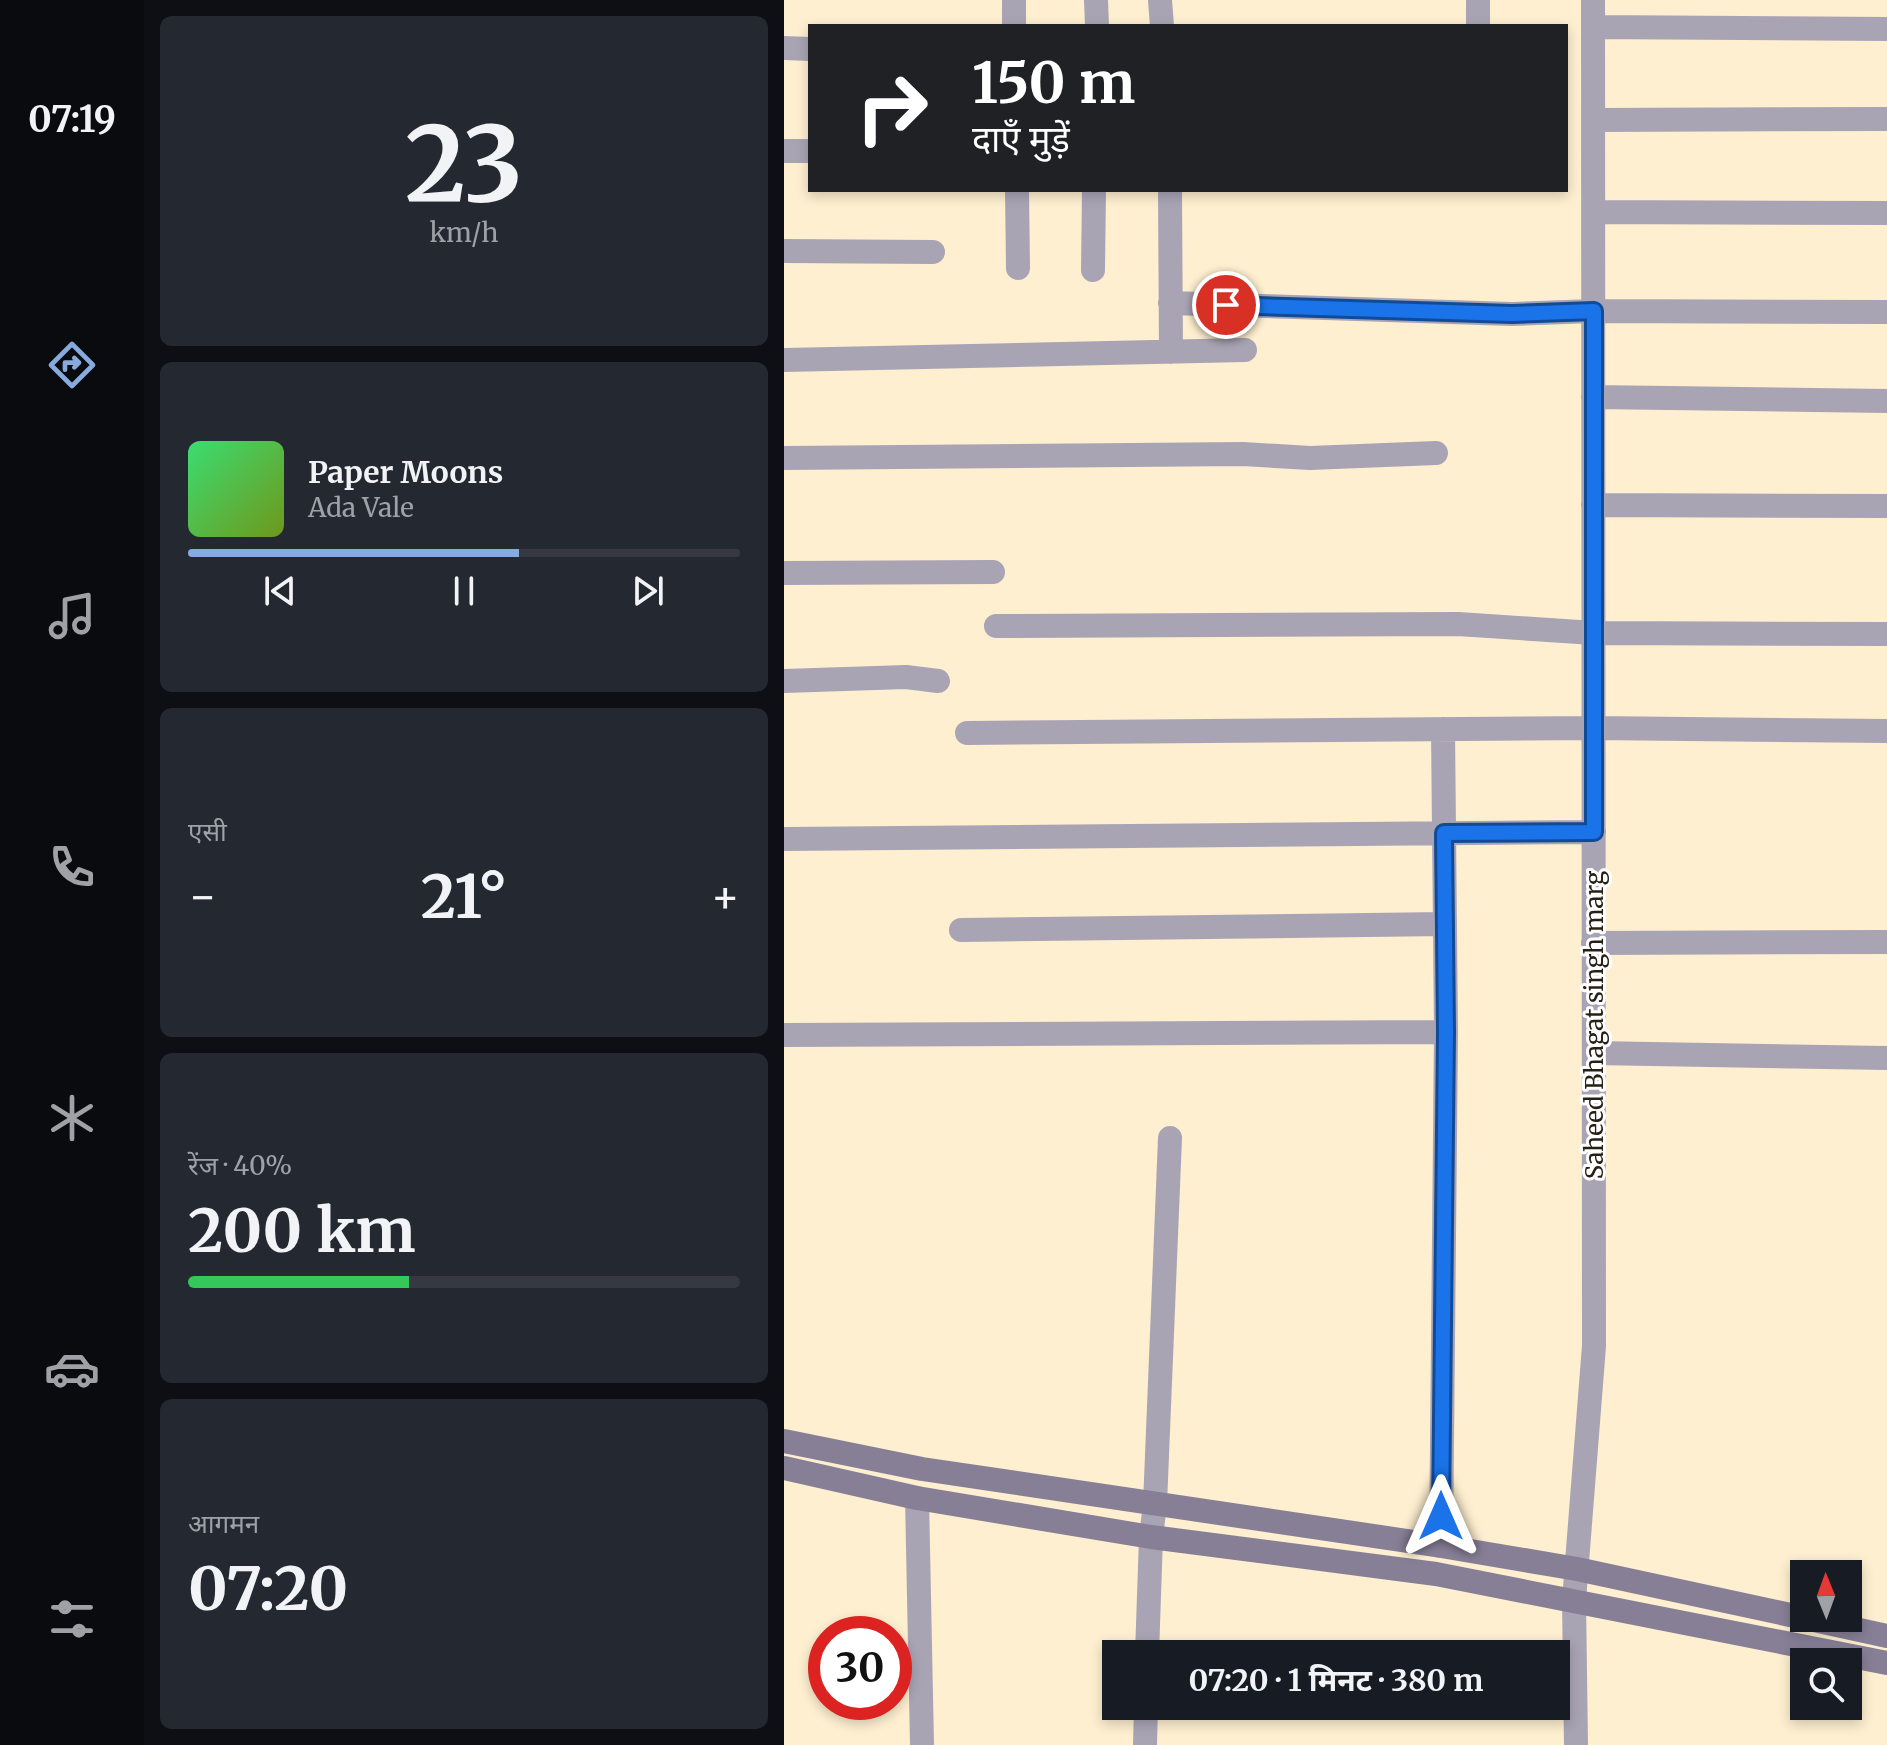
<!DOCTYPE html>
<html lang="hi">
<head>
<meta charset="utf-8">
<style>
	:root { --surface:#171b24; --page:#242831; --text:#f1f3f6; --muted:#9ea1a6; --line:#363941; --accent:#86abdc }
	body { margin:0; font-family:Merriweather,"Noto Sans Devanagari",serif; background:var(--page); color:var(--text); height:100vh; display:flex; flex-direction:column; font-size:30px; white-space:nowrap }
	* { box-sizing:border-box; margin:0 }
	p { font-size:26px; color:var(--muted) }
	.icon { flex:none; width:44px; height:44px; fill:none; stroke:currentColor; stroke-width:2; stroke-linecap:round; stroke-linejoin:round }
	.map { position:relative; flex:1; overflow:hidden }
	.drawer { display:flex; flex-direction:column; gap:16px; padding:16px; background:#0d0f14; width:640px }
	.drawer>* { flex:none }
	.banner { position:absolute; left:24px; top:24px; width:760px; height:168px; border-radius:0px; box-shadow:0 4px 12px #0003; background:#202124; color:#fff; overflow:hidden }
	.needle { width:52px; rotate:359deg }
	.buttons { position:absolute; left:1006px; top:1560px; display:grid; gap:16px }
	.buttons a { display:grid; place-items:center; width:72px; height:72px; border-radius:0px; background:var(--surface); box-shadow:0 4px 12px #0003; font-size:40px }
	.speed { position:absolute; left:24px; top:1616px; display:flex; gap:16px; font-size:40px; font-weight:700; text-align:center }
	.speed>* { display:grid; place-content:center; width:104px; height:104px; border-radius:50%; background:var(--surface); box-shadow:0 4px 12px #0003; line-height:1 }
	.speed .limit { border:12px solid #d22; background:#fff; color:#111 }
	.pin { position:absolute; display:grid; place-items:center; width:68px; height:68px; color:#fff; margin:-34px; border:4px solid #fff; border-radius:50%; box-shadow:0 2px 8px #0007 }
	.me { position:absolute; width:88px; margin:-44px; rotate:0deg; stroke-linejoin:round; filter:drop-shadow(0 0 6px #0008) }
	.turn { display:flex; align-items:center; gap:28px; height:168px; padding:0 32px; font-size:36px }
	.turn .icon { width:104px; height:104px; stroke-width:2.5 }
	.turn b { display:block; font-size:56px; line-height:68px }
	.big { font-size:60px; font-weight:700; line-height:1.1 }
	.drawer .card { flex:1; display:flex; flex-direction:column; justify-content:center; gap:12px; min-width:0; padding:0 28px; border-radius:12px; background:var(--page) }
	.drawer .dial { align-items:center; gap:0 }
	.dial b { font-size:104px; line-height:1 }
	.song { display:flex; align-items:center; gap:24px }
	.cover { width:96px; height:96px; border-radius:12px; background:linear-gradient(135deg,hsl(140 70% 55%),hsl(80 70% 35%)) }
	.played { height:8px; border-radius:4px; background:linear-gradient(90deg,var(--accent) 60%,var(--line) 60%) }
	.keys { display:flex; justify-content:space-around; direction:ltr }
	.heat { display:flex; justify-content:space-between; align-items:center; font-size:44px; direction:ltr }
	.charge { height:12px; border-radius:6px; background:linear-gradient(90deg,#34c759 40%,var(--line) 0) }
	.trip { position:absolute; left:318px; top:1640px; width:468px; height:80px; border-radius:0px; background:var(--surface); box-shadow:0 4px 12px #0003; font-weight:700; line-height:80px; text-align:center }
	main { display:flex; flex:1; min-height:0 }
	.tabs { display:flex; flex-direction:column; width:144px; justify-content:space-around; align-items:center; background:#090b0e; color:var(--muted) }
	.tabs .icon { width:56px; height:56px }
	.tabs .selected { color:var(--accent) }
	.tabs b { font-size:36px; color:var(--text) }
	.map>svg:first-child { display:block }
	.lines { fill:none; stroke-linecap:round; stroke-linejoin:round }
	.street { stroke:#a9a4b4; stroke-width:24 }
	.secondary { stroke:#877f96; stroke-width:24 }
	.route-casing { stroke:#114b97; stroke-width:20 }
	.route { stroke:#1a73e8; stroke-width:14 }
	.labels { text-anchor:middle; dominant-baseline:central; stroke-width:6; stroke-linejoin:round; paint-order:stroke }
	.street-label { font-size:24px; fill:#262015; stroke:#fefefe }
</style>
</head>
<body>
<main>
<nav class="tabs">
<b>07:19</b>
<svg class="icon selected" aria-label="directions" viewBox="0 0 24 24"><path d="M12 3l9 9-9 9-9-9zM9 14v-3h6M13 9l2 2-2 2"/></svg>
<svg class="icon" aria-label="music" viewBox="0 0 24 24"><path d="M9 18V5l10-2v13"/><circle cx="6" cy="18" r="3"/><circle cx="16" cy="16" r="3"/></svg>
<svg class="icon" aria-label="phone" viewBox="0 0 24 24"><path d="M5 4h4l2 5-3 2q2 4 5 5l2-3 5 2v4C11 20 4 13 5 4z"/></svg>
<svg class="icon" aria-label="climate" viewBox="0 0 24 24"><path d="M12 3v18M4 7l16 10M4 17L20 7"/></svg>
<svg class="icon" aria-label="car" viewBox="0 0 24 24"><path d="M5 17H2v-5l4-1 3-4h7l3 4 3 1v5h-3M9 17h6M6 11h13"/><circle cx="7" cy="17" r="2"/><circle cx="17" cy="17" r="2"/></svg>
<svg class="icon" aria-label="filters" viewBox="0 0 24 24"><path d="M4 7h16M4 17h16"/><circle cx="9" cy="7" r="2"/><circle cx="15" cy="17" r="2"/></svg>
</nav>
<section class="drawer">
<div class="card dial"><b>23</b><p>km/h</p></div>
<div class="card">
<div class="song"><i class="cover"></i><div><b>Paper Moons</b><p>Ada Vale</p></div></div>
<div class="played"></div>
<div class="keys"><svg class="icon" aria-label="previous" viewBox="0 0 24 24"><path d="M18 5L8 12l10 7zM5 5v14"/></svg><svg class="icon" aria-label="pause" viewBox="0 0 24 24"><path d="M8 5v14M16 5v14"/></svg><svg class="icon" aria-label="next" viewBox="0 0 24 24"><path d="M6 5l10 7-10 7zM19 5v14"/></svg></div>
</div>
<div class="card"><p>एसी</p>
<div class="heat"><a>−</a><b class="big">21°</b><a>+</a></div>
</div>
<div class="card"><p>रेंज · 40%</p><b class="big">200 km</b><div class="charge"></div></div>
<div class="card"><p>आगमन</p><b class="big">07:20</b></div>
</section>
<div class="map">
<svg width="1103" height="1745" viewBox="0 0 1103 1745">
	<rect width="100%" height="100%" fill="#feefd0"/>
	<g class="lines">
		<path class="street" d="M 312,0 L 313,26
			M 376,0 L 378,26
			M 230,26 L 230,0
			M 694,26 L 694,0
			M 809,27 L 1103,29
			M 0,48 L 26,49
			M 809,120 L 1103,119
			M 0,151 L 26,151
			M 233,190 L 234,268
			M 386,190 L 387,352
			M 810,212 L 1103,213
			M 0,251 L 149,252
			M 309,270 L 310,190
			M 386,303 L 728,314 L 810,311 L 1103,312
			M 0,360 L 461,350
			M 809,397 L 1103,401
			M 0,458 L 459,454 L 526,458 L 652,453
			M 809,505 L 1103,506
			M 0,573 L 209,572
			M 212,626 L 674,624 L 810,633 L 1103,634
			M 0,681 L 122,677 L 154,681
			M 183,733 L 810,728 L 1103,731
			M 0,839 L 810,832
			M 177,930 L 661,924
			M 809,943 L 1103,942
			M 0,1035 L 662,1032
			M 810,1053 L 1103,1058
			M 133,1498 L 138,1745
			M 657,1546 L 662,1032 L 659,729
			M 363,1654 L 367,1537 L 371,1504 L 386,1138
			M 361,1745 L 362,1706
			M 792,1745 L 790,1600 L 810,1346 L 809,0"/>
		<path class="secondary" d="M 0,1441 L 138,1469 L 657,1546 L 793,1569 L 1020,1618
			M 0,1468 L 133,1498 L 367,1537 L 652,1574 L 1103,1663
			M 1021,1618 L 1103,1636"/>
	</g>
	<g class="lines">
		<defs>
			<path id="route" d="M 442,305 L 728,314 L 810,311 L 810,832 L 660,833 L 662,1032 L 657,1516"/>
		</defs>
		<use href="#route" class="route-casing"/>
		<use href="#route" class="route"/>
	</g>
	<g class="labels">
		<g class="street-label">
			<text transform="translate(810 1025) rotate(-90)">Saheed Bhagat singh marg</text>
		</g>
	</g>
</svg>
<div class="buttons">
<a><svg class="needle" viewBox="-14 -14 28 28"><path d="M0-13l5 13h-10z" fill="#e53935"/><path d="M0 13l5-13h-10z" fill="#9ea1a6"/></svg></a>
<a><svg class="icon" aria-label="search" viewBox="0 0 24 24"><circle cx="10" cy="10" r="6"/><path d="M15 15l6 6"/></svg></a>
</div>
<div class="speed"><div class="limit">30</div></div>
<div class="pin" style="left:442px;top:305px;background:#d93025"><svg class="icon" aria-label="arrive" viewBox="0 0 24 24"><path d="M6 21V4h12l-3 4 3 4H6"/></svg></div>
<svg class="me" style="left:657px;top:1516px" viewBox="-20 -20 40 40"><path d="M0-17L14 15 0 8-14 15z" fill="#1a73e8" stroke="#fff" stroke-width="4"/></svg>
<div class="trip">07:20 · 1 मिनट · 380 m</div>
<div class="banner">
<div class="turn"><svg class="icon" aria-label="right" viewBox="0 0 24 24"><path d="M7 20v-9h11M14 6l5 5-5 5"/></svg><div><b>150 m</b>दाएँ मुड़ें</div></div>
</div>
</div>
</main>
</body>
</html>
